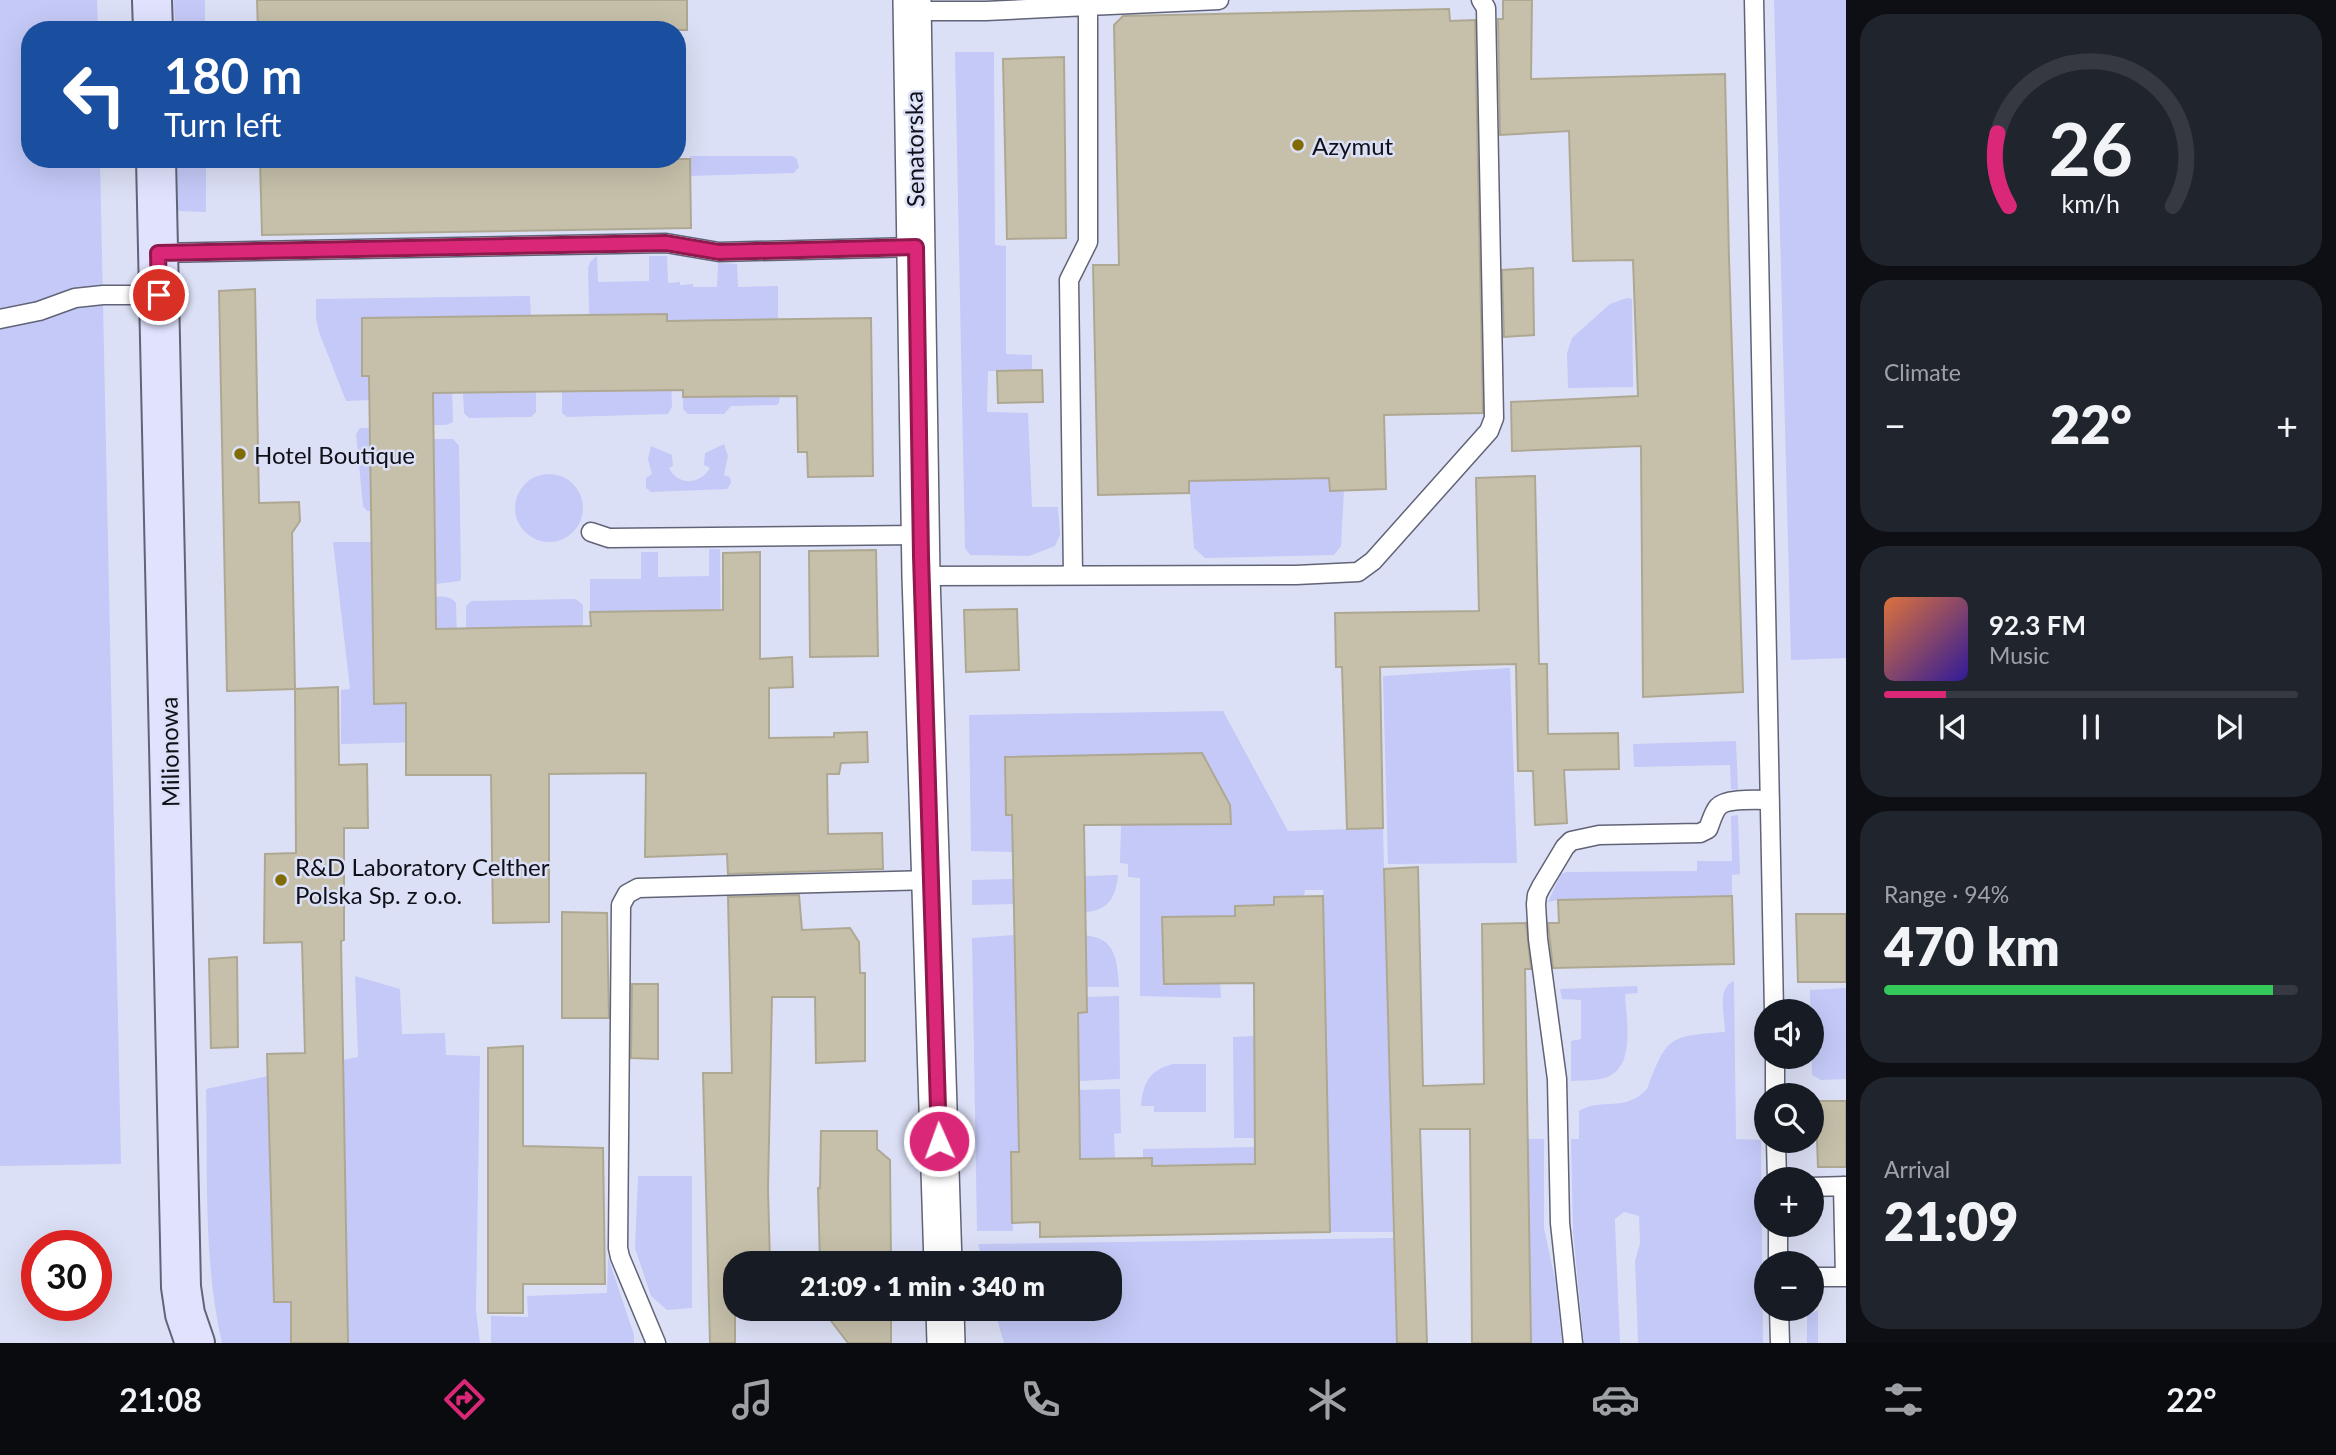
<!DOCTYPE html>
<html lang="en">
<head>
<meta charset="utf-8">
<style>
	:root { --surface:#171b24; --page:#20242c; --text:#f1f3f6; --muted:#9ea1a6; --line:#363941; --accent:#db2777 }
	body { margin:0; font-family:Lato,sans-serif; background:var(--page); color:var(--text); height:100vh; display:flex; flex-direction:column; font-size:26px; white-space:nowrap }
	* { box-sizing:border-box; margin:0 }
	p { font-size:23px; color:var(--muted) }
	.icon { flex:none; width:38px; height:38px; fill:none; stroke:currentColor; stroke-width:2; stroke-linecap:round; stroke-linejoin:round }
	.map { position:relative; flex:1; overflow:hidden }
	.sheet { display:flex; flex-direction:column; gap:14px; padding:14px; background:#0d0f14; width:490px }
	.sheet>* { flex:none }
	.guide { position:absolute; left:21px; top:21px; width:665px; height:147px; border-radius:28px; box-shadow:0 7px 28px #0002; background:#1a4fa0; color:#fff; overflow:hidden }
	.fabs { position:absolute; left:1754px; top:999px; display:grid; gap:14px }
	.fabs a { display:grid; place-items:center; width:70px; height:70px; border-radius:50%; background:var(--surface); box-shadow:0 7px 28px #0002; font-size:35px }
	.speed { position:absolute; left:21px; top:1230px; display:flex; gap:14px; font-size:35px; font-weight:700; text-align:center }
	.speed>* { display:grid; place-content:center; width:91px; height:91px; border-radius:50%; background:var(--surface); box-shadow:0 7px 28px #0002; line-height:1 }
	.speed .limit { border:10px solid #d22; background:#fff; color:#111 }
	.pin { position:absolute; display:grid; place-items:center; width:60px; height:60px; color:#fff; margin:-30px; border:4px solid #fff; border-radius:50%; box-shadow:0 2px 7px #0007 }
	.me { position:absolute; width:77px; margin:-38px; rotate:358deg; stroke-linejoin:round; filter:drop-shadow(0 0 5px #0008) }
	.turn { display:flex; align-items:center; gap:24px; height:147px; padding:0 28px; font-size:32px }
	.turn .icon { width:91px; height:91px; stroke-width:2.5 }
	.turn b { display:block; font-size:49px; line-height:60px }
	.big { font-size:52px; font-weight:800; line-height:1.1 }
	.sheet .tile { flex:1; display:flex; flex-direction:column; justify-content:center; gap:10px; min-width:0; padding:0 24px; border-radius:28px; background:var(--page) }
	.sheet .dial { align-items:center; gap:0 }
	.dial svg { height:182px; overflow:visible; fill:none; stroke:var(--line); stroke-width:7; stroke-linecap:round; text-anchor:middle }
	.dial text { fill:var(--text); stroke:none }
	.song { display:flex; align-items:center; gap:21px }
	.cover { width:84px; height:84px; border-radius:10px; background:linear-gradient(135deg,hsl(20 70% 55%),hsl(250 70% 35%)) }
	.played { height:7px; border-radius:4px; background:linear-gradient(90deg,var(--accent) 15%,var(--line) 15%) }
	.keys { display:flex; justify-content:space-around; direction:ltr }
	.heat { display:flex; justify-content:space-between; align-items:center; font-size:38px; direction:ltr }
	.charge { height:10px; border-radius:5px; background:linear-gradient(90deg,#34c759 94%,var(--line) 0) }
	.trip { position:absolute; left:723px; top:1251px; width:399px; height:70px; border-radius:28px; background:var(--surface); box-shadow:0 7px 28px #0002; font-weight:800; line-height:70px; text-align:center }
	.dock { display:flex; height:112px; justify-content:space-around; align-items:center; background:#090b0e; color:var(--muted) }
	.dock .icon { width:49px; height:49px }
	.dock .selected { color:var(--accent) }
	.dock b { font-size:32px; color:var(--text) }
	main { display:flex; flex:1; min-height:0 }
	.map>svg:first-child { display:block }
	.green { fill:#c4c9f7 }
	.building { fill:#c6c0aa; stroke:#aea893; stroke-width:2 }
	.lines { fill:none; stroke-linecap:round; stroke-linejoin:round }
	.lane-casing { stroke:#616377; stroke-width:21 }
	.street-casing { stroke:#616377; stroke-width:40 }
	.secondary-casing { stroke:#616377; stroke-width:42 }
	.lane { stroke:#fff; stroke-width:18 }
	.street { stroke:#fff; stroke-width:37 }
	.secondary { stroke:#e1e3fe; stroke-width:38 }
	.route-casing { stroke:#8e194d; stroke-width:18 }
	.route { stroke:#db2777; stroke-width:12 }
	.poi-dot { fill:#816b05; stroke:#dce0f6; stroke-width:2.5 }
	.labels { text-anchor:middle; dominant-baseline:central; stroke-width:5; stroke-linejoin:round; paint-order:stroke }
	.poi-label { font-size:24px; fill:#0f1018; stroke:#dce0f6; text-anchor:start }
	.street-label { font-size:24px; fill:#0f1018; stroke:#dce0f6 }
</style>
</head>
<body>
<main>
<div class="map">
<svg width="1846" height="1343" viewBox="0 0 1846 1343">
	<rect width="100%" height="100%" fill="#dce0f6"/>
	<path class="green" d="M 0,0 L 97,0 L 98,30 L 30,30 L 30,159 L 100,159 L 121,1164 L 0,1166 Z
		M 174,0 L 205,0 L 205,30 L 175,30 Z
		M 1774,0 L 1846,0 L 1846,658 L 1791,660 Z
		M 955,52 L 994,52 L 995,245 L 1006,246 L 1006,354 L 1032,355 L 1032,372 L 988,371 L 987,412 L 1028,413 L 1032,507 L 1058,507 L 1060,535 L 1055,546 L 1029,556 L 970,555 L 965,548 Z
		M 690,156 L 792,156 L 797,159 L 799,167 L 794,173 L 690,176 Z
		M 177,159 L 206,159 L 206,212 L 178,211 Z
		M 597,256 L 598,282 L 649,281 L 649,256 L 667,256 L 668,283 L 680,282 L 680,285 L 693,284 L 693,287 L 717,287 L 718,263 L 737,264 L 738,287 L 778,286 L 778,320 L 667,321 L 667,314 L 589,315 L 588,268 L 590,262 Z
		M 530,296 L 531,316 L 362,376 L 370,376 L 370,400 L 346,401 L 319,332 L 316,319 L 316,299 Z
		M 1627,298 L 1632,299 L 1633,387 L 1568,388 L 1567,353 L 1572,338 L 1610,304 Z
		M 671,381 L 672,407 L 668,414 L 567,417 L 562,413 L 562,392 L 645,390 Z
		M 425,386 L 452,386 L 453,422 L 446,425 L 426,425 Z
		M 780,388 L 779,403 L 777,405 L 731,406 L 724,414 L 688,414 L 683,409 L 683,397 L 754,396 Z
		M 536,392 L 536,412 L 531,417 L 469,418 L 464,413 L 463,393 Z
		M 360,428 L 370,428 L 371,511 L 367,511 L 363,506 L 356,434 Z
		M 434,439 L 453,439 L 459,446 L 461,577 L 460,581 L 436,584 Z
		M 724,444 L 728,456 L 724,475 L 730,477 L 731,483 L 727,489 L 651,492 L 646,488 L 646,478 L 652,474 L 648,459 L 651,446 L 672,455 L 673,466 L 669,468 C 678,486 700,485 710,468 L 704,465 L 705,453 Z
		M515 508a34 34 0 1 1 68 0a34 34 0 1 1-68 0Z
		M 1329,478 L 1330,491 L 1344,490 L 1341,546 L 1334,555 L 1205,558 L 1194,548 L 1189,481 Z
		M 333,542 L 371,542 L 373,652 L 379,703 L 681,699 L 681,610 L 590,612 L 590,579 L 641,579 L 641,552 L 658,552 L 658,577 L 709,576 L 709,549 L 720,549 L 722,735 L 341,744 L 341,690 L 350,689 Z
		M 428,597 C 438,597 450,594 456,603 L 457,637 L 428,637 Z
		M 576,599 L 583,605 L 583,627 L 466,628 L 466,606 L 471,601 Z
		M 1510,668 L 1517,863 L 1388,864 L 1383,676 Z
		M 1223,711 L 1288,831 L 1383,828 L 1393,1232 L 1330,1232 L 1323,890 L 1305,890 L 1304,896 L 1274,897 L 1274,905 L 1235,906 L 1235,916 L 1163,917 L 1164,984 L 1220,984 L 1221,998 L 1140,996 L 1140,878 L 1128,877 L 1128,864 L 1120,863 L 1121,825 L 1230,824 L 1230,804 L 1202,753 L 1005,757 L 1006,815 L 1013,815 L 1013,852 L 971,851 L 969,715 Z
		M 1736,741 L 1738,790 L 1731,789 L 1730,765 L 1634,767 L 1633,744 Z
		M 1738,815 L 1740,874 L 1732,875 L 1732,896 L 1558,900 L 1548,902 L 1561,874 L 1566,872 L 1697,871 L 1697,861 L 1732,861 L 1731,816 Z
		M 1118,875 C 1116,896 1109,911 1085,912 L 1085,876 Z
		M 1013,879 L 1014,904 L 972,905 L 972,880 Z
		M 1014,935 L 1019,1152 L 1011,1153 L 1013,1231 L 977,1231 L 972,938 Z
		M 1078,935 C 1115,935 1117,956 1119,987 L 1087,987 L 1086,952 Z
		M 355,976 L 400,989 L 402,1034 L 445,1033 L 446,1055 L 480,1056 L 476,1310 L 480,1343 L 222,1343 C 203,1261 208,1173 206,1089 L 358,1057 Z
		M 1734,981 L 1736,1139 L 1761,1140 L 1763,1343 L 1638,1343 L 1635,1261 L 1640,1243 L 1639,1216 L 1624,1212 L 1615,1219 L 1615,1224 L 1620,1343 L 1584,1343 L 1573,1232 L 1571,1139 L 1579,1139 L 1579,1111 C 1602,1097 1625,1113 1647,1089 C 1667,1036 1669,1036 1725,1032 C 1725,1016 1716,988 1734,981 Z
		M 1637,986 L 1638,993 L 1625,994 C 1626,1018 1637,1069 1604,1078 C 1595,1081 1582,1080 1571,1081 L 1571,1041 L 1581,1039 L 1581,1000 L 1562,999 L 1560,989 Z
		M 1846,988 L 1846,1079 L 1821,1080 L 1812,1075 L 1810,990 Z
		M 1119,996 L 1120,1079 L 1079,1081 L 1078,1013 L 1087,997 Z
		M 1255,1036 L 1256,1138 L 1234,1138 L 1233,1037 Z
		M 1173,1064 L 1206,1064 L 1206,1112 L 1154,1112 L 1154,1106 L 1141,1106 C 1143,1082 1150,1070 1173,1064 Z
		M 1120,1089 L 1121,1133 L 1114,1134 L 1115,1158 L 1080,1159 L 1079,1090 Z
		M 1528,1139 L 1544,1139 L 1544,1228 L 1555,1279 L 1562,1343 L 1531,1343 Z
		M 1256,1147 L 1256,1164 L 1152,1166 L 1152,1158 L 1143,1158 L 1143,1149 Z
		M 638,1176 L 692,1176 L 692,1308 L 667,1310 L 651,1296 L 635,1248 Z
		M 1393,1238 L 1397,1343 L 1004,1343 L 994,1309 L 1110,1309 L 1110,1264 L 983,1263 L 978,1244 Z
		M 608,1257 L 634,1335 L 634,1343 L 491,1343 L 491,1316 L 528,1317 L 527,1296 L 607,1293 Z
		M 1818,1310 L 1818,1343 L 1807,1343 L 1807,1315 Z"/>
	<path class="building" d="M 257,0 L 687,0 L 687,30 L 258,30 Z
		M 1503,0 L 1532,0 L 1531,79 L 1725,74 L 1729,258 L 1743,692 L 1643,697 L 1641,446 L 1512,451 L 1511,402 L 1638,396 L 1633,260 L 1573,261 L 1569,131 L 1500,135 L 1498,19 L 1503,19 Z
		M 1449,9 L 1450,21 L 1475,20 L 1483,413 L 1384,415 L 1386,489 L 1330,491 L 1329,478 L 1189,481 L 1189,493 L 1098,495 L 1093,265 L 1119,265 L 1114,25 L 1123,16 Z
		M 1064,57 L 1066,238 L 1007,239 L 1003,59 Z
		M 260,159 L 690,159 L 691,228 L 262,235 Z
		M 1533,268 L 1534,335 L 1504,337 L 1502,270 Z
		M 255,289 L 259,503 L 299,502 L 300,521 L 292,533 L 295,689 L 227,691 L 219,291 Z
		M 667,314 L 667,321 L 871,318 L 873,476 L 808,477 L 807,452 L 798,452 L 797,396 L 683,397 L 683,390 L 433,393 L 436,629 L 591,626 L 590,612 L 723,610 L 723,553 L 760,552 L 760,659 L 792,657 L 793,687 L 769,688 L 769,738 L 834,737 L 834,733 L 867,732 L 868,762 L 841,763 L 839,774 L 827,774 L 828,834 L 882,833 L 883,869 L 728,874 L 727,854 L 645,857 L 646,773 L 549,774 L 549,922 L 493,923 L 491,775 L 406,775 L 406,703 L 374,704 L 369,376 L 362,376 L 362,318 Z
		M 1042,370 L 1043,402 L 998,403 L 997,371 Z
		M 1535,476 L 1539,664 L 1547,664 L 1548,734 L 1618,733 L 1619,769 L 1564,770 L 1567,823 L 1535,825 L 1533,771 L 1518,771 L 1516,664 L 1380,667 L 1383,828 L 1347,829 L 1342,667 L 1336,667 L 1335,613 L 1479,611 L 1476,478 Z
		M 876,550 L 878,656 L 810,657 L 809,551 Z
		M 1017,609 L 1019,670 L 966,672 L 964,610 Z
		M 338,687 L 339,765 L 367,764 L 368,828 L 344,828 L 344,940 L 341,941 L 348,1343 L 291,1343 L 291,1302 L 274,1302 L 267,1054 L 305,1053 L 302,942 L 264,943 L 265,854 L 296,853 L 295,689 Z
		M 1202,753 L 1230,805 L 1231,824 L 1084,825 L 1087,1012 L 1078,1013 L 1080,1159 L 1152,1158 L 1152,1166 L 1255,1164 L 1254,983 L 1164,984 L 1162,917 L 1235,916 L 1235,906 L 1274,905 L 1274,897 L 1323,896 L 1330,1232 L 1040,1237 L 1040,1222 L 1012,1223 L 1011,1152 L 1019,1152 L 1012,815 L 1006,815 L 1005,757 Z
		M 1418,867 L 1423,1086 L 1484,1084 L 1482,924 L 1526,923 L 1531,969 L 1525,969 L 1531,1343 L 1472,1343 L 1470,1129 L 1420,1129 L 1427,1343 L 1397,1343 L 1384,869 Z
		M 799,895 L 802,930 L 850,928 L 859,942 L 860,973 L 865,973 L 865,1061 L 816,1063 L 815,997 L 772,997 L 768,1189 L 770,1264 L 735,1264 L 735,1343 L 710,1343 L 703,1073 L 732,1073 L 728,897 Z
		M 1732,896 L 1734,964 L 1553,968 L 1548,923 L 1559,923 L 1558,900 Z
		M 562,912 L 607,913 L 609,1018 L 562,1018 Z
		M 1796,914 L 1846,914 L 1846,982 L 1798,982 Z
		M 237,957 L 238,1047 L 211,1048 L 209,959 Z
		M 632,984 L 658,984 L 658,1059 L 631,1058 Z
		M 523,1046 L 523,1146 L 603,1148 L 605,1284 L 523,1284 L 523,1313 L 488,1313 L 488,1048 Z
		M 1811,1101 L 1846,1101 L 1846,1167 L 1818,1167 L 1817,1140 L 1811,1139 Z
		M 821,1131 L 877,1131 L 877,1149 L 890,1160 L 891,1264 L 820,1264 L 818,1188 L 820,1188 Z
		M 822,1309 L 891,1309 L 891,1343 L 848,1343 Z"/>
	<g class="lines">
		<defs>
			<path id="lane" d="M 1754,0 L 1774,1012
				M 912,11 L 986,11 L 1088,6
				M 158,253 L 666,243 L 719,252 L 916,247
				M 0,319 L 39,311 L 75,298 L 103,295 L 159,295
				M 591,532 L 609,538 L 920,535
				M 1073,575 L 1069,280 L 1088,242 L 1088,6 L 1219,0
				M 921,576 L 1296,575 L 1358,572 L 1373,561 L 1489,431 L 1494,418 L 1486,8 L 1481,0
				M 1775,1057 L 1775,1096
				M 1776,1141 L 1777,1180
				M 1843,1186 L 1845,1277
				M 1811,1187 L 1846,1186
				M 1778,1225 L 1778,1264
				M 1811,1277 L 1846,1277
				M 1779,1309 L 1780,1343
				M 656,1343 L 620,1257 L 618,1248 L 621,905 L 627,894 L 638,888 L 931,880
				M 1573,1343 L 1560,1223 L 1557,1079 L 1538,939 L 1536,904 L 1537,895 L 1541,887 L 1565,847 L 1571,841 L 1599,835 L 1700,833 L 1708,829 C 1711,822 1713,813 1718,807 C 1726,798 1757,800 1770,800"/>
			<path id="street" d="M 912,0 L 921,576 L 943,1264
				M 945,1309 L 946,1343"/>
			<path id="secondary" d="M 152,0 L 153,30
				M 156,159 L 181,1287 L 185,1314 L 195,1343"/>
		</defs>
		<use href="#lane" class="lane-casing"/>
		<use href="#street" class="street-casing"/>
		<use href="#secondary" class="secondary-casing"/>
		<use href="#lane" class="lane"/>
		<use href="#street" class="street"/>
		<use href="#secondary" class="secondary"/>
	</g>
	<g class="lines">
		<defs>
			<path id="route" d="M 159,295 L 158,253 L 666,243 L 719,252 L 916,247 L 921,556 L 939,1141"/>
		</defs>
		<use href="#route" class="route-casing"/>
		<use href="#route" class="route"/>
	</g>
	<g class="poi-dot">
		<circle cx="1298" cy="145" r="7"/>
		<circle cx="240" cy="454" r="7"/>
		<circle cx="281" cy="880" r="7"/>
	</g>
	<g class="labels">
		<g class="poi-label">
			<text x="1312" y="145">Azymut</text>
			<text x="254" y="454">Hotel Boutique</text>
			<text x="295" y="866">R&amp;D Laboratory Celther<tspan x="295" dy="28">Polska Sp. z o.o.</tspan></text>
		</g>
		<g class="street-label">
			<text transform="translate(914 149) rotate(-91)">Senatorska</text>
			<text transform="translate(169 752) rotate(-91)">Milionowa</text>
		</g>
	</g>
</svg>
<div class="fabs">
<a><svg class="icon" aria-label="sound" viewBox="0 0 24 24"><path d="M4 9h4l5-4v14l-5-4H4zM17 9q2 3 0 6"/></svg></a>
<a><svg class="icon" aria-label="search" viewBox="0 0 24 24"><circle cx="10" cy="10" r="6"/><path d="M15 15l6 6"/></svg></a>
<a>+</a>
<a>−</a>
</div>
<div class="speed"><div class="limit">30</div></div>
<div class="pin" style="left:159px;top:295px;background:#d93025"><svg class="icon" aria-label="arrive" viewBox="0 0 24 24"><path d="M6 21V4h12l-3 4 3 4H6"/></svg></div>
<svg class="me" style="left:939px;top:1141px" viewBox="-20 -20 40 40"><circle r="17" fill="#db2777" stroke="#fff" stroke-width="3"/><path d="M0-11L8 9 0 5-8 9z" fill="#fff"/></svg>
<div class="trip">21:09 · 1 min · 340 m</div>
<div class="guide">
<div class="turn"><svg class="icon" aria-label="left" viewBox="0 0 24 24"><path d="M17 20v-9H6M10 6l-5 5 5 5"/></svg><div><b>180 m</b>Turn left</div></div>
</div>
</div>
<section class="sheet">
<div class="tile dial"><svg viewBox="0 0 100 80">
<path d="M14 69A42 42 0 1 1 86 69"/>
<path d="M14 69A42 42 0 0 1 9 37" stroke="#db2777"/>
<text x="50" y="56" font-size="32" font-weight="700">26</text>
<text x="50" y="72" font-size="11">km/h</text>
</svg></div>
<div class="tile"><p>Climate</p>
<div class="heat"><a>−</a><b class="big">22°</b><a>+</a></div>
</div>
<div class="tile">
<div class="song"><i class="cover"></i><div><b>92.3 FM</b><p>Music</p></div></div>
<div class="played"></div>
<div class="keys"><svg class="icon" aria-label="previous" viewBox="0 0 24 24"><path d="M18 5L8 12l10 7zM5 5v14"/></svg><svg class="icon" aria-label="pause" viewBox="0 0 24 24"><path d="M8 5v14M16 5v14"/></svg><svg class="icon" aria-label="next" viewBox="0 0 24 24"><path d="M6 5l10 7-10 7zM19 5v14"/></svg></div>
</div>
<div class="tile"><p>Range · 94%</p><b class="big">470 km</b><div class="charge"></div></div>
<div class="tile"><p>Arrival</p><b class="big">21:09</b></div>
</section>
</main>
<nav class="dock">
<b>21:08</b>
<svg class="icon selected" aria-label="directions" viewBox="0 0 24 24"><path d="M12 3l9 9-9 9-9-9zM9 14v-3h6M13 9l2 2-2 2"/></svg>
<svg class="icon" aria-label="music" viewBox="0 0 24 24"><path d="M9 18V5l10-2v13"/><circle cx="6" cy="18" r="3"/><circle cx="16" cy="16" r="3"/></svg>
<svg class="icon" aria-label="phone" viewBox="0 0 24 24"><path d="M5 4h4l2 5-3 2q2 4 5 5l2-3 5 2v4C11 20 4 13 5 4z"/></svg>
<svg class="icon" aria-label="climate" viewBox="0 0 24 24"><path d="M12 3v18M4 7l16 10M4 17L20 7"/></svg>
<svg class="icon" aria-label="car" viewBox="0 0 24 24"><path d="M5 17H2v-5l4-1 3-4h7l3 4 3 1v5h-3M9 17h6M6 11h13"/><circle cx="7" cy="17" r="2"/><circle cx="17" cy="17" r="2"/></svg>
<svg class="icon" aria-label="filters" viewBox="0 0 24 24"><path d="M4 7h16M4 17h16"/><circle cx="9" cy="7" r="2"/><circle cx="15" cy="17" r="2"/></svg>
<b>22°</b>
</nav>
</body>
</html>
